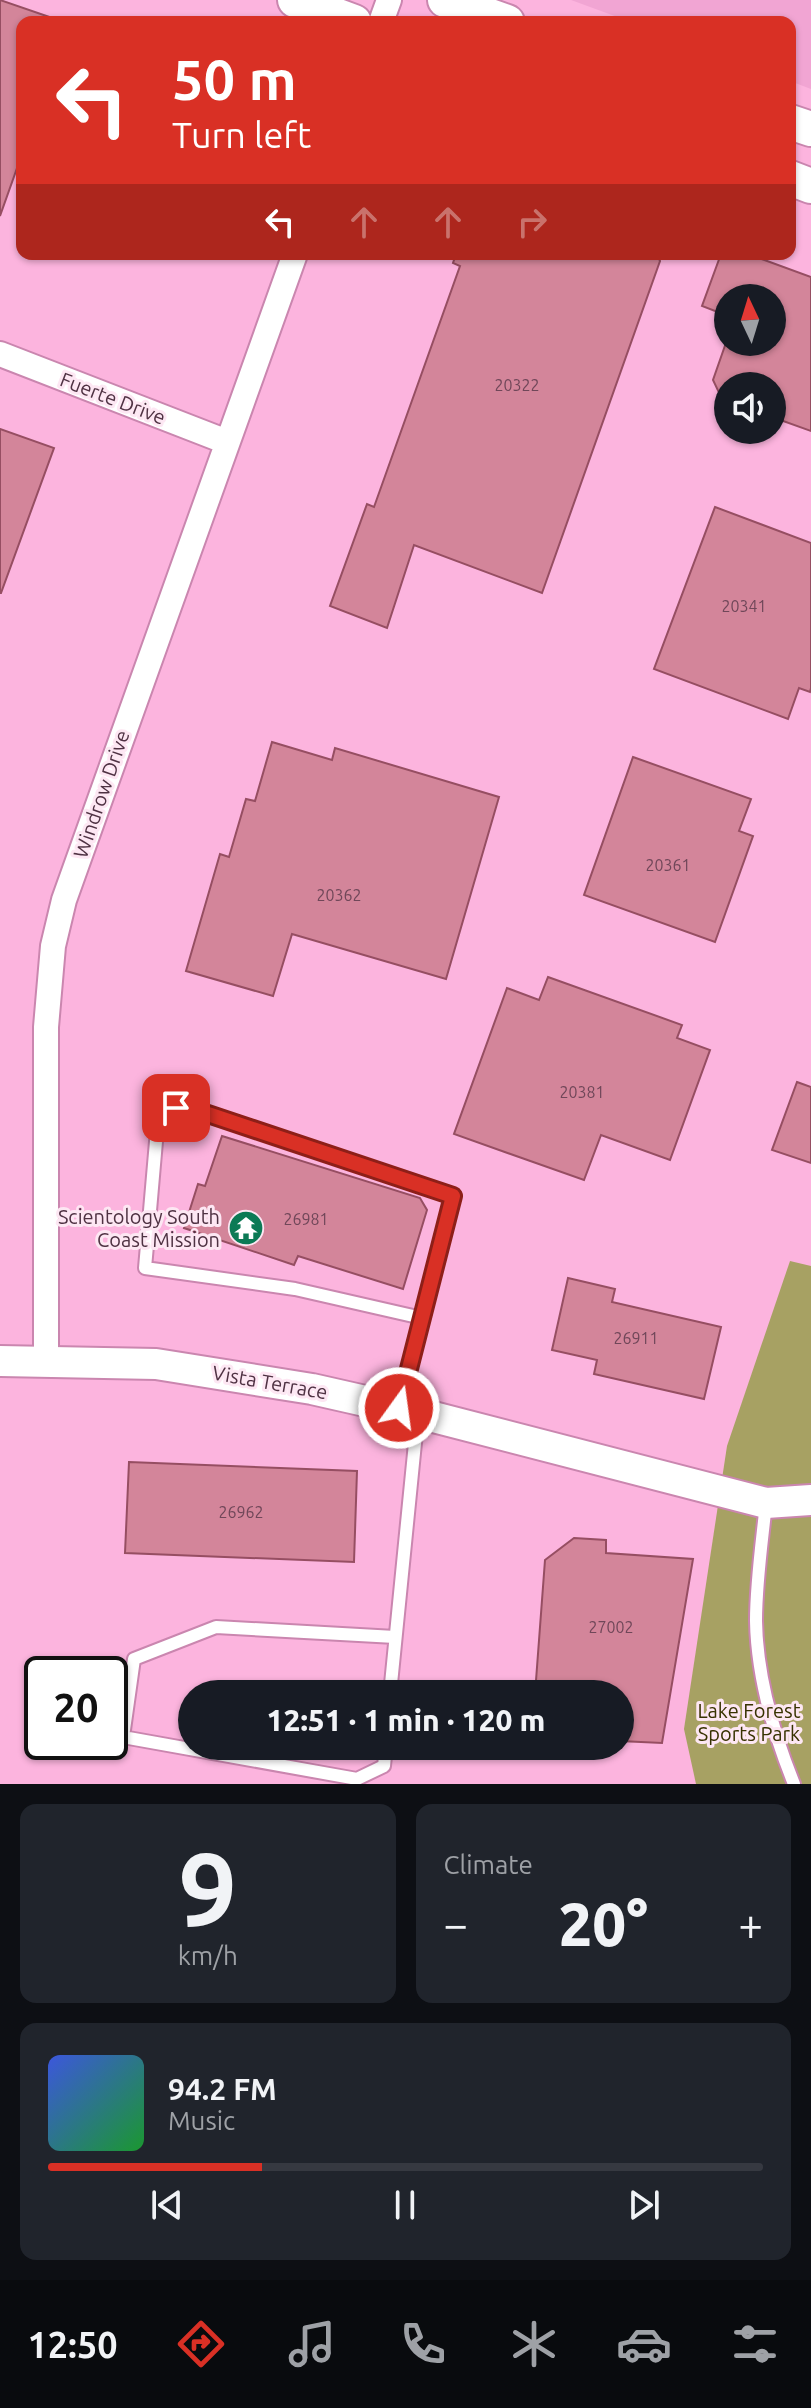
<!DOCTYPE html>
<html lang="en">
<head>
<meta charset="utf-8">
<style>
	:root { --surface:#171b24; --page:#20242c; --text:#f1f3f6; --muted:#9ea1a6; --line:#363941; --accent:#d93025 }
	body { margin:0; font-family:Ubuntu,sans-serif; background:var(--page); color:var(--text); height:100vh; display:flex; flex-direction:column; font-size:30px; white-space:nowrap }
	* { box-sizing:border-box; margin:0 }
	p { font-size:26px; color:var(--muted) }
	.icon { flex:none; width:44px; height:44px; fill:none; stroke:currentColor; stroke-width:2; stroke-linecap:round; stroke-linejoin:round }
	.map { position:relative; height:1784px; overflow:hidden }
	.details { display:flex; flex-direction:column; gap:20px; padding:20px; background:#0d0f14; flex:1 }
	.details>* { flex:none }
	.banner { position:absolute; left:16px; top:16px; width:780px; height:244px; border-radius:16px; box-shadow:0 2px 6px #0004; background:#d93025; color:#fff; overflow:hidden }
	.needle { width:52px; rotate:356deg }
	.buttons { position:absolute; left:714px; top:284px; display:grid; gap:16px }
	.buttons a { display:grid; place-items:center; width:72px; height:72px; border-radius:50%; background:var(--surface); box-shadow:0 2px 6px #0004; font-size:40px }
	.speed { position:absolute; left:24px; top:1656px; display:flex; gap:16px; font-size:40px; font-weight:700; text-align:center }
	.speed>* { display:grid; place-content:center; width:104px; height:104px; border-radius:50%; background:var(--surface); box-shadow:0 2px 6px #0004; line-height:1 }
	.speed .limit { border:4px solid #111; border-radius:12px; background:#fff; color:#111 }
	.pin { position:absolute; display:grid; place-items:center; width:68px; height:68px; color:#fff; margin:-34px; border-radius:16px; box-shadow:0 4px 12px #0006 }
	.me { position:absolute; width:88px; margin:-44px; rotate:14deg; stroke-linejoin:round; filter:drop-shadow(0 0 6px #0008) }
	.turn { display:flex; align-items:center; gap:28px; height:168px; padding:0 24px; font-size:36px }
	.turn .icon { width:104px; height:104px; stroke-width:2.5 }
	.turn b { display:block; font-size:56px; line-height:68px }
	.lanes { display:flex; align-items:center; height:76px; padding:0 24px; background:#0003; justify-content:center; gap:40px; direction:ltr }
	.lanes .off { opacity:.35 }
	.big { font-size:60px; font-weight:800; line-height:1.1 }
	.details .widget { flex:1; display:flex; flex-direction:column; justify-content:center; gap:12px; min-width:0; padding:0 28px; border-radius:16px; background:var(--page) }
	.details .dial { align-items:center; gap:0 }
	.dial b { font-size:104px; line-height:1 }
	.song { display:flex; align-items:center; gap:24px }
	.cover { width:96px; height:96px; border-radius:12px; background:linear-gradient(135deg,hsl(230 70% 55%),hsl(130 70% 35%)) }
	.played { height:8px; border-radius:4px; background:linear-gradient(90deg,var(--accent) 30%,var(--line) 30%) }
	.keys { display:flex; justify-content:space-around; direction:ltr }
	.heat { display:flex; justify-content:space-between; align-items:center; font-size:44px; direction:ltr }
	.details .tiles { flex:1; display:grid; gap:20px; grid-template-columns:1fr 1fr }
	.widget:last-child { grid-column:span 2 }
	.trip { position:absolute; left:178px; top:1680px; width:456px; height:80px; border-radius:40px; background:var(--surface); box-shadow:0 2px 6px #0004; font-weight:800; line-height:80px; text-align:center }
	.dock { display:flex; height:128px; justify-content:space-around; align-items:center; background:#090b0e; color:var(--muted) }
	.dock .icon { width:56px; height:56px }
	.dock .selected { color:var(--accent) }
	.dock b { font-size:36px; color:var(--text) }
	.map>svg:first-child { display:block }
	.built { fill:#f1a5d3 }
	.green { fill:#a7a163 }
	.building { fill:#d3859a; stroke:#964e62; stroke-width:2 }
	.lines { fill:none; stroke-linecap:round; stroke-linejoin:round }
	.service-casing { stroke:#ca86af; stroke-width:16 }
	.minor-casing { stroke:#ca86af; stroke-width:28 }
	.tertiary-casing { stroke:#ca86af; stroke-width:34 }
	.secondary-casing { stroke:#ca86af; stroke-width:38 }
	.service { stroke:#fff; stroke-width:12 }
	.minor { stroke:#fff; stroke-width:24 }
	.tertiary { stroke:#fff; stroke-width:30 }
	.secondary { stroke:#fff; stroke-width:34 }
	.route-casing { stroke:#8d1f18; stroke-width:20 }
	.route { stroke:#d93025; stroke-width:14 }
	.labels { text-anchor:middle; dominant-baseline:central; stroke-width:6; stroke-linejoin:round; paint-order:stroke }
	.number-label { font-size:16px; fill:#704759 }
	.street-label { font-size:20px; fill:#4f3243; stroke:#fde7f3 }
	.poi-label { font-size:20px; fill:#4f3243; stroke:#fde7f3; text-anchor:end }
	.park-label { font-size:20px; fill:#373201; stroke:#fde7f3 }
</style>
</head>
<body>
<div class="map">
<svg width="811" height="1784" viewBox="0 0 811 1784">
	<rect width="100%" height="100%" fill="#fcb4de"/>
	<path class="built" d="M 571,0 L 811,0 L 811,89 L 790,81 L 790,22 L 631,22 Z"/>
	<path class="green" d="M 790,1261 L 811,1266 L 811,1784 L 696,1784 L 684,1729 L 727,1446 Z"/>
	<path class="building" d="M 0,0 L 64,22 L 22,22 L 22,154 L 0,216 Z
		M 456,254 L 657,254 L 660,261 L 542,593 L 414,545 L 387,628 L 330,606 L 367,504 L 374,507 L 460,266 L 453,263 Z
		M 721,254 L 748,254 L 811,277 L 811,431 L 772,417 L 772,386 L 728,386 L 728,401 L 722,399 L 713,380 L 728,337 L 728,342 L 772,342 L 772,298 L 728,298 L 728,316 L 702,306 Z
		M 0,429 L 54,448 L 1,593 L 0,593 Z
		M 715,507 L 811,543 L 811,688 L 810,692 L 799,688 L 788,719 L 654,669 Z
		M 272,742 L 332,760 L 335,748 L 499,797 L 446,979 L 292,934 L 273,996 L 186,971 L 220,854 L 229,857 L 246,799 L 255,801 Z
		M 633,757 L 751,799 L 739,831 L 753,836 L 715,942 L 584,895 Z
		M 548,977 L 682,1025 L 677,1038 L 710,1050 L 670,1160 L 601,1135 L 584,1180 L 454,1134 L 507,988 L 539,1000 Z
		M 797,1082 L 811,1087 L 811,1163 L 772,1150 Z
		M 222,1136 L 420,1198 L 427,1210 L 403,1289 L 298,1256 L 294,1265 L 184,1228 L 198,1184 L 205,1186 Z
		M 568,1278 L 615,1289 L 612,1302 L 721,1327 L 704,1399 L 594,1374 L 597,1360 L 552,1350 Z
		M 129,1462 L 357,1471 L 354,1562 L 125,1553 Z
		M 574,1538 L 606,1540 L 606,1553 L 693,1559 L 662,1743 L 620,1741 L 620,1694 L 535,1694 L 545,1560 Z"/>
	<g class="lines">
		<defs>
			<path id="service" d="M 399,1408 L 453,1196 L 193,1109 L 159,1107 L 145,1268 L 295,1289 L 422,1318
				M 766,1503 C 762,1542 756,1582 756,1621 C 757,1678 773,1732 794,1784
				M 390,1694 L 418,1413
				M 386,1746 L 384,1766 L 357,1779 L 123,1737 L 134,1659 L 216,1627 L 395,1637"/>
			<path id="minor" d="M 381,22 L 389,0
				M 0,354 L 227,442
				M 46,1360 L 46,1027 L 53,946 L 64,900 L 295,254"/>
			<path id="tertiary" d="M 0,1361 L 156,1364 L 312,1389 L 418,1413 L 766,1503 L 811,1500"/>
			<path id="secondary" d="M 295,0 L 354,22
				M 445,0 L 507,22
				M 790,122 L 811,129
				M 790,178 L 811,186"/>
		</defs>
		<use href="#service" class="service-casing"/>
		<use href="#minor" class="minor-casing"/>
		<use href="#tertiary" class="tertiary-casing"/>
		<use href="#secondary" class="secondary-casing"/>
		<use href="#service" class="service"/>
		<use href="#minor" class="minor"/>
		<use href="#tertiary" class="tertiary"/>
		<use href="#secondary" class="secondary"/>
	</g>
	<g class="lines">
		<defs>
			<path id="route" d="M 176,1108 L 193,1109 L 453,1196 L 399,1408"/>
		</defs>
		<use href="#route" class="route-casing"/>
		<use href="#route" class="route"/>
	</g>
	<defs>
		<symbol id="temple-disc" viewBox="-11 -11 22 22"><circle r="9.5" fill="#0c7a55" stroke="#fde7f3"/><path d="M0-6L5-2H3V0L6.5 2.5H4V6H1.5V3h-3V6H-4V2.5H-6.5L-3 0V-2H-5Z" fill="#fff"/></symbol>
	</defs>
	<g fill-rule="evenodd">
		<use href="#temple-disc" x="226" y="1208" width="40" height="40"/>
	</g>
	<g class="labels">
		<g class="number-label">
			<text x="517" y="385">20322</text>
			<text x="744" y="606">20341</text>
			<text x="668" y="865">20361</text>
			<text x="339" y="895">20362</text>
			<text x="582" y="1092">20381</text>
			<text x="306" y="1219">26981</text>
			<text x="636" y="1338">26911</text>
			<text x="241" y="1512">26962</text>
			<text x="611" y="1627">27002</text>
		</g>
		<g class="street-label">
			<text transform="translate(113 398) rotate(21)">Fuerte Drive</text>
			<text transform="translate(101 794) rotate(-71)">Windrow Drive</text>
			<text transform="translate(270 1382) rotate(10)">Vista Terrace</text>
		</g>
		<g class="poi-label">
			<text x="220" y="1216">Scientology South<tspan x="220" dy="23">Coast Mission</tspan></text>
		</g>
		<g class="park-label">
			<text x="749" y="1710">Lake Forest<tspan x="749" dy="23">Sports Park</tspan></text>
		</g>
	</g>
</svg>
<div class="buttons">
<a><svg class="needle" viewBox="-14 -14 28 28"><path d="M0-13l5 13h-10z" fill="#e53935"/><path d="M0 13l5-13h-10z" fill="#9ea1a6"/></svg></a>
<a><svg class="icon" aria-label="sound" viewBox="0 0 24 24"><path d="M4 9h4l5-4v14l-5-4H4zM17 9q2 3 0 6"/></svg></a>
</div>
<div class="speed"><div class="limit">20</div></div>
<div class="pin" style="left:176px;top:1108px;background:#d93025"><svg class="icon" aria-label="arrive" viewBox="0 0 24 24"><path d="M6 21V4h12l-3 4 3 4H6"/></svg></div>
<svg class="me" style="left:399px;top:1408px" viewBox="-20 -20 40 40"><circle r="17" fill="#d93025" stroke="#fff" stroke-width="3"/><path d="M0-11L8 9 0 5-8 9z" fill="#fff"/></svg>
<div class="trip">12:51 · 1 min · 120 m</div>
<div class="banner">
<div class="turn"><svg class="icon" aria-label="left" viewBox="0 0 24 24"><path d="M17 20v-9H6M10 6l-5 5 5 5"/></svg><div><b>50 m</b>Turn left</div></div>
<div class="lanes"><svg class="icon" aria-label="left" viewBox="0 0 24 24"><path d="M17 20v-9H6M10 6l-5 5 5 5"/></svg><svg class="icon off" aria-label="ahead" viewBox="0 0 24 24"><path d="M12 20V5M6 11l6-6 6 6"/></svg><svg class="icon off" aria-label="ahead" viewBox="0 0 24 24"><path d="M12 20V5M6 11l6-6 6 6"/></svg><svg class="icon off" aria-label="right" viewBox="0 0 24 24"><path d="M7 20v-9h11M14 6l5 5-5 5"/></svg></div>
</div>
</div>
<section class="details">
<div class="tiles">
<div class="widget dial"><b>9</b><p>km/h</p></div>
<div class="widget"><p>Climate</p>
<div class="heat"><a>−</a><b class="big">20°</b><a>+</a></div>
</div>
<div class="widget">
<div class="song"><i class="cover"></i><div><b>94.2 FM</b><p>Music</p></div></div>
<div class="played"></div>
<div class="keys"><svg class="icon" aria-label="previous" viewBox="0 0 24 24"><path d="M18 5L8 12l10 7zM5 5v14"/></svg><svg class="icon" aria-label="pause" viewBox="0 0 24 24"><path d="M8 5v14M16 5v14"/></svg><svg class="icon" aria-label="next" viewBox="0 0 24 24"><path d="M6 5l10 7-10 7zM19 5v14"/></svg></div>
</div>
</div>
</section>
<nav class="dock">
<b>12:50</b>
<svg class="icon selected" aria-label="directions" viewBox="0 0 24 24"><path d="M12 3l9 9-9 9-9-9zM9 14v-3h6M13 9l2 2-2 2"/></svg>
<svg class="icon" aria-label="music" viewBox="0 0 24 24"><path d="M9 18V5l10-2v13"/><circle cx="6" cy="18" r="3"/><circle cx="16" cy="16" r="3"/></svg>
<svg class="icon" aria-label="phone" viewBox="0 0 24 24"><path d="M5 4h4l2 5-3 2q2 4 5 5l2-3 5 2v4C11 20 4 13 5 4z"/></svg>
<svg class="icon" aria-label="climate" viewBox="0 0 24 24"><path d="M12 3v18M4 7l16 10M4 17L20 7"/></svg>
<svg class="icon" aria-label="car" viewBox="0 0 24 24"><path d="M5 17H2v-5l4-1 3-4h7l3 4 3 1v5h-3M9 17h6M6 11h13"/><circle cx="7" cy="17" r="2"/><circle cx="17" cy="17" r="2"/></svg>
<svg class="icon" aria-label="filters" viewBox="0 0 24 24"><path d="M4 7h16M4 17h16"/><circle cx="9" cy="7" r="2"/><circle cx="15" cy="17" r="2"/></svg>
</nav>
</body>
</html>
